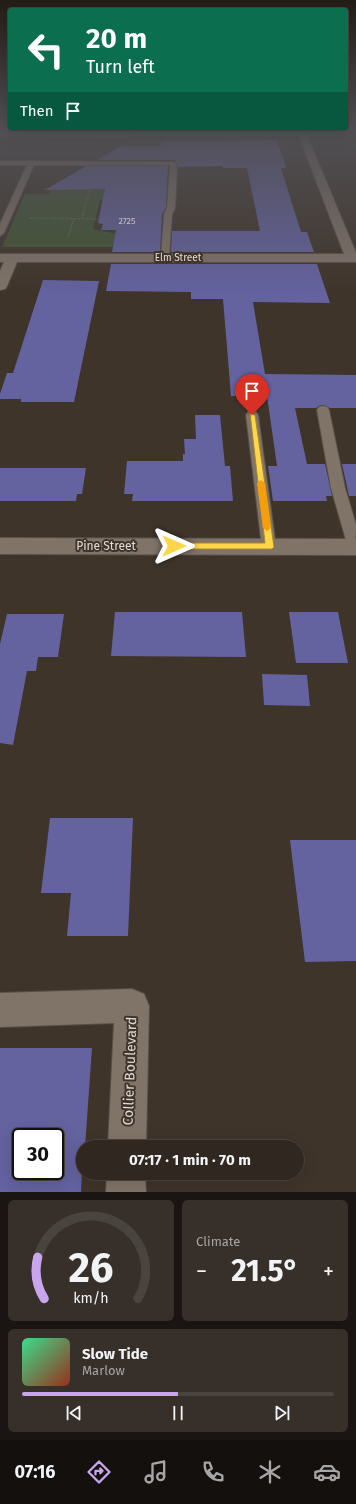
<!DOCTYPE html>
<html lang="en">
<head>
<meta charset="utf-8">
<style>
	:root { --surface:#2f2720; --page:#372f29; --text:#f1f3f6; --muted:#a7a5a5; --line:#4a443e; --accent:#c9a5ee }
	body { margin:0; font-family:"Fira Sans",sans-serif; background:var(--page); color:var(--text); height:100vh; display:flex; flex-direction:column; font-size:15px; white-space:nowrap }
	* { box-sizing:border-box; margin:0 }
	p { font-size:13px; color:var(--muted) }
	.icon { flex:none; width:22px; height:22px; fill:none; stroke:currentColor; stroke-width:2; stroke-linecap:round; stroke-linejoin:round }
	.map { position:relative; height:1192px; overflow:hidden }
	.drawer { display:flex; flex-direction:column; gap:8px; padding:8px; background:#1a1512; flex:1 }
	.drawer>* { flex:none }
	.banner { position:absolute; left:8px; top:8px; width:340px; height:122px; border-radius:4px; box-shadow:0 4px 16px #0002,0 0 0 1px var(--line); background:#0b6e4f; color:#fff; overflow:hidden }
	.speed { position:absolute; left:12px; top:1128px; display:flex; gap:8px; font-size:20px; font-weight:700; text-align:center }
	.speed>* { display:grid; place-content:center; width:52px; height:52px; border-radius:50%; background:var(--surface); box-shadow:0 4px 16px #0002,0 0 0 1px var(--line); line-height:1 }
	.speed .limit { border:2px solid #111; border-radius:6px; background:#fff; color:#111 }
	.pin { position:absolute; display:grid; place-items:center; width:34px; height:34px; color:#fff; margin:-41px -17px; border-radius:50% 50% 50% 0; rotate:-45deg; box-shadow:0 0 4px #0007 }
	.pin .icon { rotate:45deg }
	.me { position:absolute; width:44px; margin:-22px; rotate:90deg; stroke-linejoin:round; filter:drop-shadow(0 0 3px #0008) }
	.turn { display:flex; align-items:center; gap:14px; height:84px; padding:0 12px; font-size:18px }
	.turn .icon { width:52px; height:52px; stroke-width:2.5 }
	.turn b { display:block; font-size:28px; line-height:34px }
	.then { display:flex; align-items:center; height:38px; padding:0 12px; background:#0003; gap:8px; font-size:15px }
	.big { font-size:30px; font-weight:700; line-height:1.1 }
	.drawer .card { flex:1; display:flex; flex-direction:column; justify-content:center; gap:6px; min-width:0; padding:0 14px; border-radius:6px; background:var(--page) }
	.drawer .dial { align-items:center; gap:0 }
	.dial svg { height:104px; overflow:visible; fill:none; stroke:var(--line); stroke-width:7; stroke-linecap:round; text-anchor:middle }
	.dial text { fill:var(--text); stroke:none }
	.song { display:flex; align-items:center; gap:12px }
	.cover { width:48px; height:48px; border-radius:6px; background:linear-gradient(135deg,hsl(150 70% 55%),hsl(10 70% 35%)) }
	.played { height:4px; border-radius:2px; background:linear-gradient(90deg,var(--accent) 50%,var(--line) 50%) }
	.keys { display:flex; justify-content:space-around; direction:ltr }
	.heat { display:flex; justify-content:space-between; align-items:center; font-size:22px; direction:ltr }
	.drawer .tiles { flex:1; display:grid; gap:8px; grid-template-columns:1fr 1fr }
	.card:last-child { grid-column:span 2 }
	.trip { position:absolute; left:76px; top:1140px; width:228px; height:40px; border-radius:20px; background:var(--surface); box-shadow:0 4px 16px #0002,0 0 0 1px var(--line); font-weight:700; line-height:40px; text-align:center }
	.menu { display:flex; height:64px; justify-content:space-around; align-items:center; background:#13100d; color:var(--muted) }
	.menu .icon { width:28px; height:28px }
	.menu .current { color:var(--accent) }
	.menu b { font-size:18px; color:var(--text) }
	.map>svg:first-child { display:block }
	.green { fill:#415433 }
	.building { fill:#64629f; fill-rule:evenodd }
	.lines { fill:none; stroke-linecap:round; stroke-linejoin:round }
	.service-casing { stroke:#5a5149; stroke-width:2 }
	.minor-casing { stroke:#5a5149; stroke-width:2 }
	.path-far1 { stroke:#928981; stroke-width:1; stroke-dasharray:0.5 1.5; stroke-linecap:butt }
	.path { stroke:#928981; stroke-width:1.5; stroke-dasharray:0.5 1.5; stroke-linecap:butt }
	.service { fill:#807368; fill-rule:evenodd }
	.minor { fill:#807368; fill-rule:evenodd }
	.route { fill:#ffd54a; stroke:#a68a30 }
	.slow { fill:#f59e0b }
	.labels { text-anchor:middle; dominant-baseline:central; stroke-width:4; stroke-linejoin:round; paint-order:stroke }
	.far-number-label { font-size:9px; fill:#c2bdc8 }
	.far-street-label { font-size:10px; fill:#e2dbd5; stroke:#3f342a }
	.street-label { font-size:12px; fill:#e2dbd5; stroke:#3f342a }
	.near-street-label { font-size:14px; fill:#e2dbd5; stroke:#3f342a }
</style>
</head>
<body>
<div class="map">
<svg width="356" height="1192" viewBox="0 0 356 1192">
	<rect width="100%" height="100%" fill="#3f342a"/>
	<path class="green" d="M 145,189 L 147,200 L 100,200 L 93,229 L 118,234 L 156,247 L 2,247 L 25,194 L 49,194 L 50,190 Z"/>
	<path class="building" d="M 277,140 L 286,168 L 281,168 L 301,232 L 307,232 L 314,252 L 171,252 L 172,231 L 260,231 L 247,168 L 223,168 L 223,166 L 178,167 L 175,160 L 97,160 L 121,146 L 161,146 L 161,142 L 166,142 L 166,141 Z
		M 86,166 L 168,166 L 166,208 L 162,214 L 160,252 L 112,252 L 116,230 L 101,230 L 103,224 L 98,223 L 105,189 L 45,190 Z
		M 111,264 L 317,264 L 330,303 L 253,302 L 265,374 L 356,375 L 356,408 L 330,408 L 323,405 L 319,406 L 316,408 L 295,408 L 307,464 L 325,464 L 332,496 L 326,496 L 327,501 L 273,501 L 268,466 L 277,466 L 267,396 L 231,396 L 223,299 L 191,299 L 191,292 L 106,291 Z
		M 43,280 L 99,281 L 74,402 L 21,402 L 21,399 L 0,399 L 0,394 L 7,373 L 13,373 Z
		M 195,415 L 220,415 L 225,466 L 230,466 L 233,501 L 132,501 L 133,494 L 124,494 L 127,461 L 183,461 L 183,454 L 185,454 L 184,439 L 196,439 Z
		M 342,464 L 356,464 L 356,496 L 349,496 Z
		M 0,468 L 86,468 L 82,494 L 77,494 L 76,501 L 0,501 Z
		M 115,612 L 242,612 L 246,657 L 111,656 Z
		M 289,612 L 338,612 L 348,663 L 296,663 Z
		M 7,614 L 64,614 L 58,657 L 38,657 L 36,671 L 27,671 L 13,745 L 0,743 L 0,644 Z
		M 262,674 L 307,675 L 310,706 L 264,705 Z
		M 50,818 L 133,818 L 128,936 L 67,936 L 71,893 L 41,893 Z
		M 290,840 L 356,840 L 356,961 L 305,962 Z
		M 0,1048 L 92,1048 L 85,1147 L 83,1147 L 81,1192 L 0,1192 ZM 21,1137 L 55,1137 L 55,1171 L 21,1171 Z"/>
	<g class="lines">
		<defs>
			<path id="service" d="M 0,161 L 175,162 L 177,168 L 175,208 L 172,214 L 169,257 L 165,260 L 161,257 L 164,214 L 167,208 L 170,165 L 34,165 L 4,233 L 0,236 L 0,224 L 27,165 L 0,165 Z
				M 323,406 L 327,407 L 329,410 L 345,488 L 356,525 L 355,553 L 350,551 L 348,547 L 331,488 L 317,410 L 319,407 Z
				M 252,411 L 256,412 L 258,415 L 276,547 L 274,551 L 269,553 L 264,551 L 262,547 L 246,415 L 248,412 Z"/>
			<path id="minor" d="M 48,128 L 56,128 L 55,131 L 126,132 L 130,135 L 126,138 L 0,136 L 0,130 L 47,130 Z
				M 296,128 L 304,128 L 356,253 L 356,262 L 17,262 L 7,286 L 5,289 L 0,290 L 0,271 L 4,262 L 0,262 L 0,254 L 344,254 Z
				M 0,538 L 356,539 L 356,555 L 0,554 Z
				M 132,989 L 144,994 L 149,1006 L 146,1147 L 108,1147 L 114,1023 L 0,1027 L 0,993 Z
				M 107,1173 L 145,1173 L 146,1192 L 106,1192 Z"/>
		</defs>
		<use href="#service" class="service-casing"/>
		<use href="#minor" class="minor-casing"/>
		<path class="path-far1" d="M 42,189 L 90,189
			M 83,213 L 91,186"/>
		<path class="path" d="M 29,218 L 99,219
			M 82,218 L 84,212
			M 68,237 L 74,218"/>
		<use href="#service" class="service"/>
		<use href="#minor" class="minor"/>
	</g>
	<linearGradient id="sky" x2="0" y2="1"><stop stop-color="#231d17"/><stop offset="0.44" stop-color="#525055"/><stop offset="1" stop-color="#525055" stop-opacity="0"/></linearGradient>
	<rect width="356" height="294" fill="url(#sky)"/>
	<path class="route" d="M 250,413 L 255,415 L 274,547 L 272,549 L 171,549 L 170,546 L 174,543 L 265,543 Z"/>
	<path class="slow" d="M 261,480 L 265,483 L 271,528 L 267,531 L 263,528 L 257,483 Z"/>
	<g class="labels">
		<g class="far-number-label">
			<text x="127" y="221">2725</text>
		</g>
		<g class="far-street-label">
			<text x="178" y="258">Elm Street</text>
		</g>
		<g class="street-label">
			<text x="106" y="546">Pine Street</text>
		</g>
		<g class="near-street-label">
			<text transform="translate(130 1071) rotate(-88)">Collier Boulevard</text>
		</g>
	</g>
</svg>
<div class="speed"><div class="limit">30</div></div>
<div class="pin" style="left:252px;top:415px;background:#d93025"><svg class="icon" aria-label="arrive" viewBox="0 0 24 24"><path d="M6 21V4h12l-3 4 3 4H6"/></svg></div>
<svg class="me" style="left:174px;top:546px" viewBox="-20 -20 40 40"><path d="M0-17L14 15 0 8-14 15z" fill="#ffd54a" stroke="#fff" stroke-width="4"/></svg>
<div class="trip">07:17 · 1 min · 70 m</div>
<div class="banner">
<div class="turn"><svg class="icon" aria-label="left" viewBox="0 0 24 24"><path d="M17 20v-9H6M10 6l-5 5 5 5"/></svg><div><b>20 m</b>Turn left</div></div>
<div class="then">Then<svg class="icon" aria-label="arrive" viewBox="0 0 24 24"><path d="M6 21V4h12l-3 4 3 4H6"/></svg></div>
</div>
</div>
<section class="drawer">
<div class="tiles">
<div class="card dial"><svg viewBox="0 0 100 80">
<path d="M14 69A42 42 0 1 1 86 69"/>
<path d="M14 69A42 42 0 0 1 9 37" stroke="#c9a5ee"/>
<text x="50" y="56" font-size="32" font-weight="700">26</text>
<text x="50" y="72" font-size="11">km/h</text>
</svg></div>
<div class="card"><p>Climate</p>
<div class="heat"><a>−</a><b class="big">21.5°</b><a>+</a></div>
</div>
<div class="card">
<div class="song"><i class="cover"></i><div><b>Slow Tide</b><p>Marlow</p></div></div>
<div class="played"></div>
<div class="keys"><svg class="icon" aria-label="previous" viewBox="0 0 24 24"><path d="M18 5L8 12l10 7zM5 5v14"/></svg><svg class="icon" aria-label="pause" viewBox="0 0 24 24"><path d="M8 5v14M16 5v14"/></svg><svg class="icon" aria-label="next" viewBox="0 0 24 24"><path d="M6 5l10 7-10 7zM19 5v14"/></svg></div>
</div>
</div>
</section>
<nav class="menu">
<b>07:16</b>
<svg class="icon current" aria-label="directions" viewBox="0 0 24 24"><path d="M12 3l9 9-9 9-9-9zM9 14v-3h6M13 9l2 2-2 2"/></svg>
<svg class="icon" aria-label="music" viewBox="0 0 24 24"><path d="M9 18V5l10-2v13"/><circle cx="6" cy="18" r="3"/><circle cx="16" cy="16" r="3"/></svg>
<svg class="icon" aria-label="phone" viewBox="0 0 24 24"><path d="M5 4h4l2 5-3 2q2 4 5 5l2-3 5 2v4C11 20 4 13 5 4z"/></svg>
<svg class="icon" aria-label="climate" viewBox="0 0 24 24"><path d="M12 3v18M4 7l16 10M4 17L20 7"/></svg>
<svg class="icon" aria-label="car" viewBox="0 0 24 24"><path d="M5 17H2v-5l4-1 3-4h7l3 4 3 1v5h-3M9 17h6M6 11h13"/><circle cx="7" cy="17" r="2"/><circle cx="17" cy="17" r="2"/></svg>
</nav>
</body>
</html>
